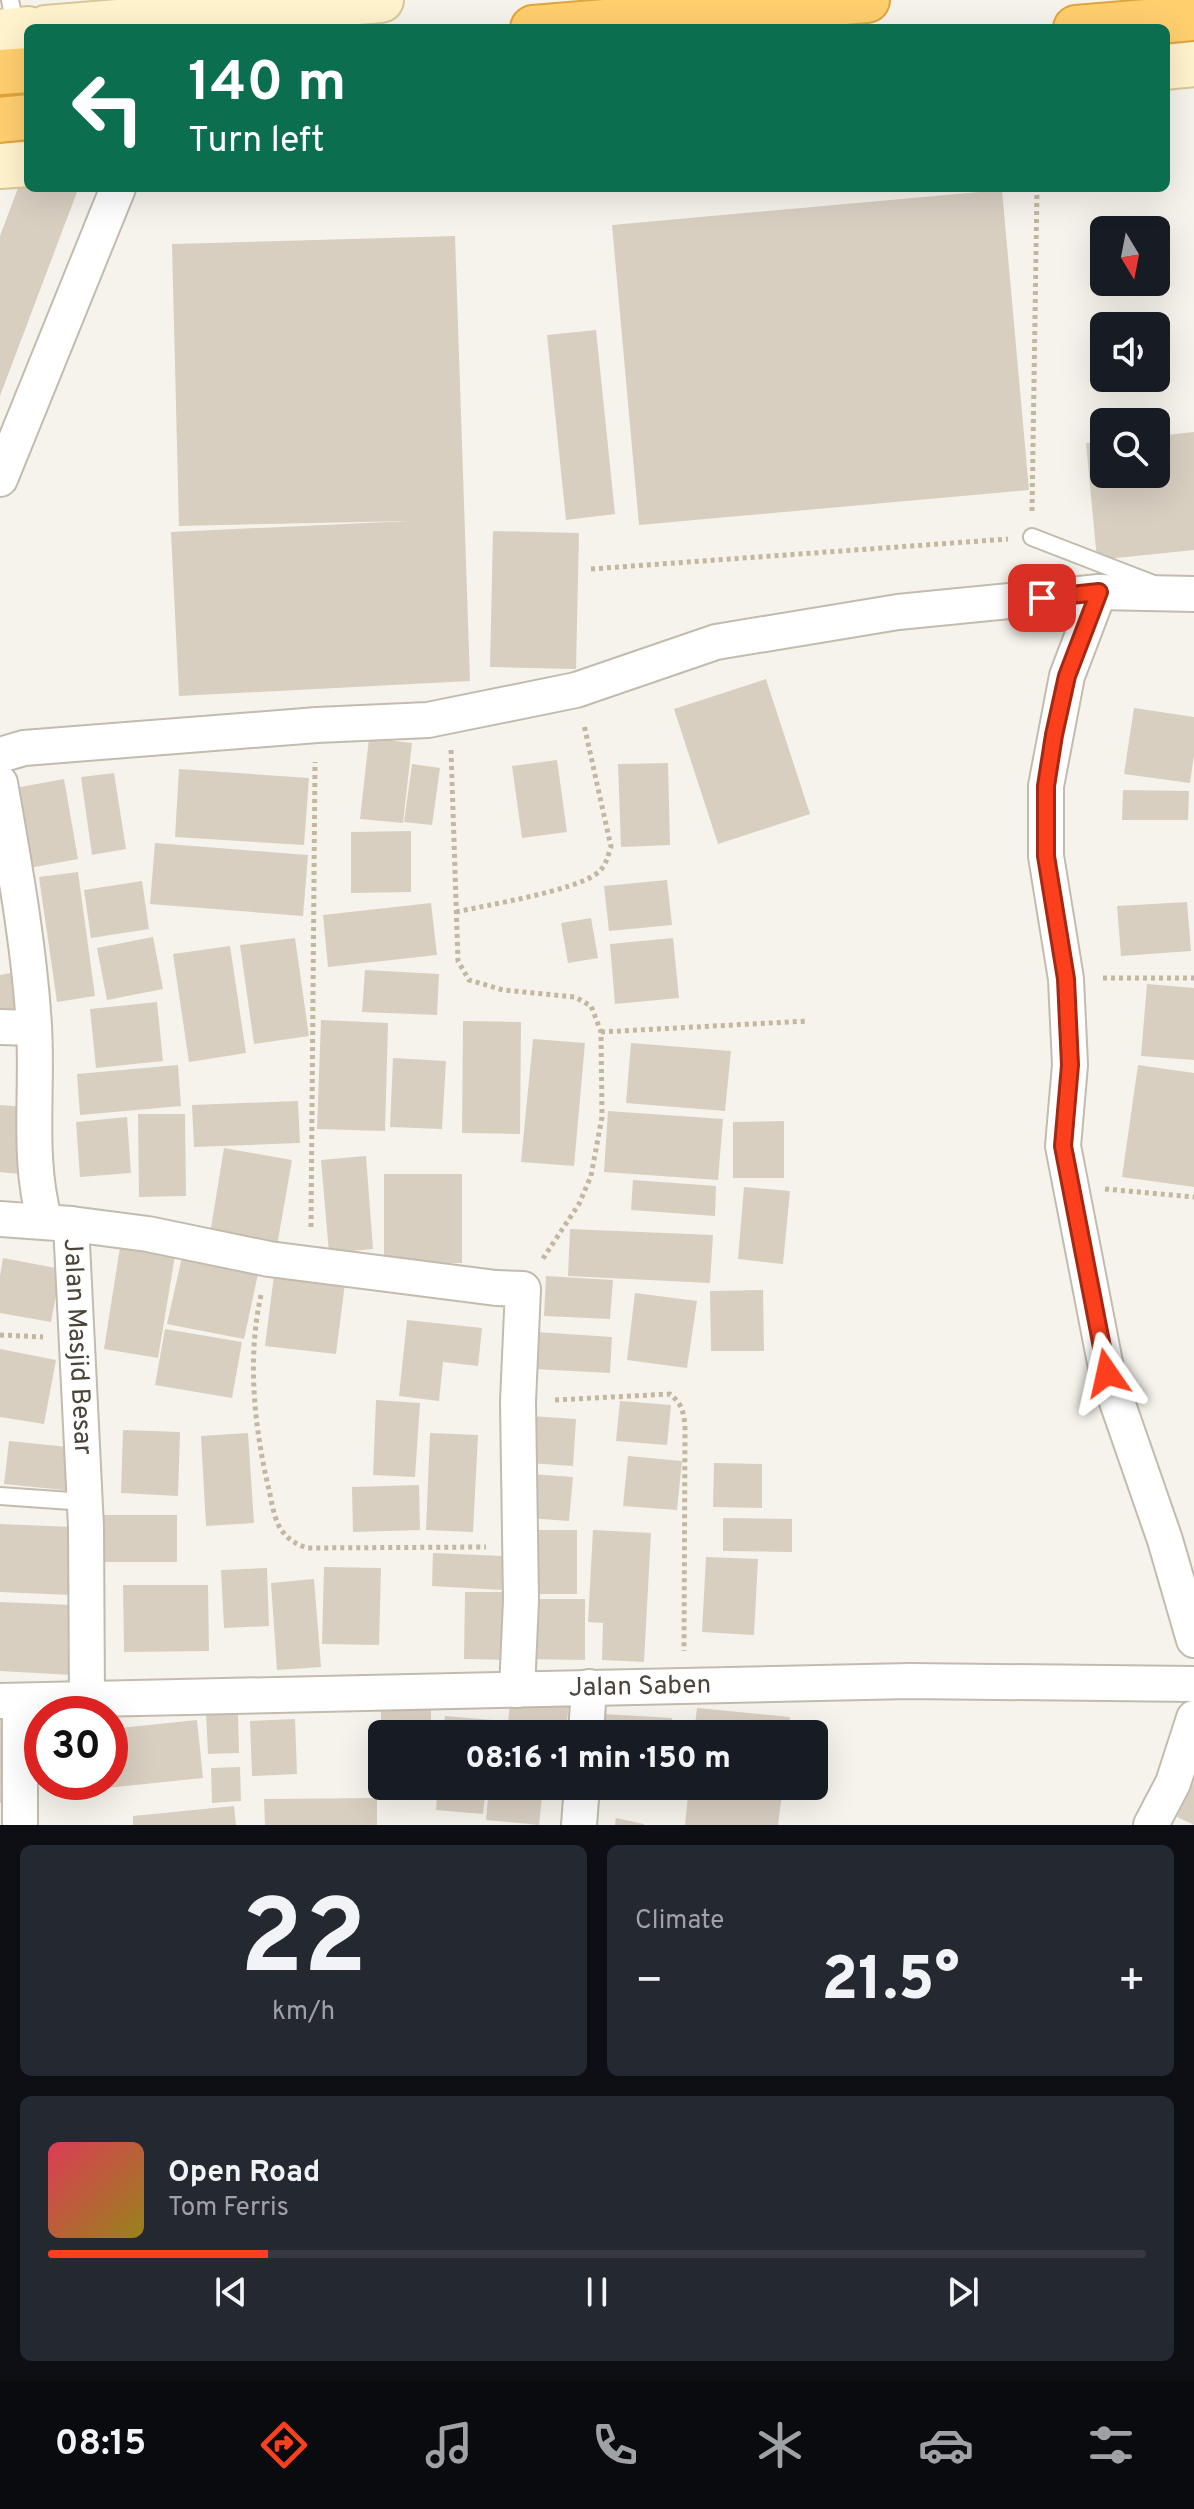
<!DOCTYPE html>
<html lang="en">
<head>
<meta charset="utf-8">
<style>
	:root { --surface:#171b24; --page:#242831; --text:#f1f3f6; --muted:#9ea1a6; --line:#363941; --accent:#fc3f1d }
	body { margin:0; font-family:Overpass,sans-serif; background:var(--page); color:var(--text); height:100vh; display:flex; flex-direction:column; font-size:30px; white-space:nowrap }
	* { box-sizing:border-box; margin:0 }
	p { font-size:26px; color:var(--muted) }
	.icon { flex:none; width:44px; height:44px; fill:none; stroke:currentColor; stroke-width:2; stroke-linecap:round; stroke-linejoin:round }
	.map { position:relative; height:1825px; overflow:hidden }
	.sheet { display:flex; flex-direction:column; gap:20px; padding:20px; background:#0d0f14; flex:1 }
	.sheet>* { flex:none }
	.banner { position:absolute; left:24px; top:24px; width:1146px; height:168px; border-radius:12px; box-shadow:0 8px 32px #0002; background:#0b6e4f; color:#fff; overflow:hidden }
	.needle { width:52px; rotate:170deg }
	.fabs { position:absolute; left:1090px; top:216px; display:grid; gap:16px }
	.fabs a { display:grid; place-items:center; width:80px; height:80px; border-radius:12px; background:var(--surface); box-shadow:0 8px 32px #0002; font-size:40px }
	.speed { position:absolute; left:24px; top:1696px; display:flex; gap:16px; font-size:40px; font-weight:700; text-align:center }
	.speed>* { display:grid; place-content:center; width:104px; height:104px; border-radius:50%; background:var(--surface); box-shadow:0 8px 32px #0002; line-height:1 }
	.speed .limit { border:12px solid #d22; background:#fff; color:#111 }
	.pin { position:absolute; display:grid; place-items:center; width:68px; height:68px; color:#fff; margin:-34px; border-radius:16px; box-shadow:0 4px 12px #0006 }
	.me { position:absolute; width:88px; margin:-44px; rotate:349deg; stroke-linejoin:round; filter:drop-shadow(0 0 6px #0008) }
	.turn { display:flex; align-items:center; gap:28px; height:168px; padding:0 32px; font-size:36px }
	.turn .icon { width:104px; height:104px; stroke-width:2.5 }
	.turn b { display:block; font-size:56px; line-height:68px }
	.big { font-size:60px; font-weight:800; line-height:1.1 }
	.sheet .card { flex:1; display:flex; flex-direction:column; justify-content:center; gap:12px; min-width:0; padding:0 28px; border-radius:12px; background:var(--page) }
	.sheet .dial { align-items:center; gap:0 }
	.dial b { font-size:104px; line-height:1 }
	.song { display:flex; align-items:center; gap:24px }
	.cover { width:96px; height:96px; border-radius:12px; background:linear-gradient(135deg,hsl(350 70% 55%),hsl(50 70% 35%)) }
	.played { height:8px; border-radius:4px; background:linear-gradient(90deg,var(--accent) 20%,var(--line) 20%) }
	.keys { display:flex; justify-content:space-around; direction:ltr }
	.heat { display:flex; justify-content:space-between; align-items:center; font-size:44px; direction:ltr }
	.sheet .tiles { flex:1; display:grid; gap:20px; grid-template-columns:1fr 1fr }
	.card:last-child { grid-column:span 2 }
	.trip { position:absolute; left:368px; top:1720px; width:460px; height:80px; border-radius:12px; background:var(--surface); box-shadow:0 8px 32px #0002; font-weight:800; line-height:80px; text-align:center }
	.tabs { display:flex; height:128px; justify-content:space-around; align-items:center; background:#090b0e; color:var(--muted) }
	.tabs .icon { width:56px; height:56px }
	.tabs .current { color:var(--accent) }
	.tabs b { font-size:36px; color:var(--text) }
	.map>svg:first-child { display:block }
	.building { fill:#d8cfc1 }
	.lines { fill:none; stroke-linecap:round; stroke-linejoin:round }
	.lane-casing { stroke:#c2bbae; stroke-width:20 }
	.street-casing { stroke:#c2bbae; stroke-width:38 }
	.secondary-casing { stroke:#d6c79b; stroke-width:48 }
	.highway-casing { stroke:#e0a43c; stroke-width:48 }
	.path { stroke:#c4b79f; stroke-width:5; stroke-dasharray:4 4; stroke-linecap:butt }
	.lane { stroke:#fff; stroke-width:16 }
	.street { stroke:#fff; stroke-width:34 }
	.secondary { stroke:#fff3cd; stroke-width:44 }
	.highway { stroke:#ffcf6e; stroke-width:44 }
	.route-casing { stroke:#a42913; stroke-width:20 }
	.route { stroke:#fc3f1d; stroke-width:14 }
	.labels { text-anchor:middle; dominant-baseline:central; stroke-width:8; stroke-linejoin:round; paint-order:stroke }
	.street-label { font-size:26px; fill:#4b4439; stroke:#fff }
</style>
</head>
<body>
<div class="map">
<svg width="1194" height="1825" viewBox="0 0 1194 1825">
	<rect width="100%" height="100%" fill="#f6f3ec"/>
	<path class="building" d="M 24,172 L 28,174 L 28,188 L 66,188 L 77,192 L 0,396 L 0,236 Z
		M 1002,190 L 1029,490 L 639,525 L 612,225 Z
		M 455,236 L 470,681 L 179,696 L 171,532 L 409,521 L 179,526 L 172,244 Z
		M 596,330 L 615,514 L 566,520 L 547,335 Z
		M 1194,432 L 1194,550 L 1097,560 L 1086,443 L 1104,441 L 1104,474 L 1156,474 L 1156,436 Z
		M 493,531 L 579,533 L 576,669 L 490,667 Z
		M 766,679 L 810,814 L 718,844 L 674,709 Z
		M 1134,708 L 1194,717 L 1194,755 L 1190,783 L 1124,774 Z
		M 369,738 L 412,743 L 403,823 L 360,819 Z
		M 557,760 L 567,832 L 522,838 L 512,766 Z
		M 668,763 L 670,845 L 621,847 L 618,764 Z
		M 412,764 L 440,768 L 432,825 L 404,822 Z
		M 179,769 L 309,778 L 304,845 L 175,837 Z
		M 114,773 L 126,849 L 92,855 L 81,777 Z
		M 64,779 L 78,859 L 29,868 L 15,788 Z
		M 1123,790 L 1189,791 L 1188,820 L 1122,820 Z
		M 411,831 L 411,892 L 351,893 L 351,832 Z
		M 155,843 L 308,855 L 303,916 L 150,904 Z
		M 78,872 L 95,996 L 57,1002 L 39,877 Z
		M 667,880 L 672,925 L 609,931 L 604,886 Z
		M 142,881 L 149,929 L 91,938 L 84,890 Z
		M 1187,902 L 1191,951 L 1121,956 L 1117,906 Z
		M 431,903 L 437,955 L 328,967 L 323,915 Z
		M 591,918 L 598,958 L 568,963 L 561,923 Z
		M 153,937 L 163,989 L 107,1000 L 97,948 Z
		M 295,938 L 309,1036 L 254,1044 L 240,945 Z
		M 673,938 L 679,998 L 615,1004 L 610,944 Z
		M 230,946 L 246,1053 L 189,1062 L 173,954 Z
		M 365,970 L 439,974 L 437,1015 L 362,1012 Z
		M 15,972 L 21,1012 L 0,1015 L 0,975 Z
		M 1147,984 L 1194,988 L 1194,1060 L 1141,1056 Z
		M 157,1002 L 163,1061 L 96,1068 L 90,1009 Z
		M 321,1020 L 388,1023 L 385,1131 L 317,1129 Z
		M 463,1021 L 521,1022 L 520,1134 L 462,1133 Z
		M 533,1039 L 585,1043 L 574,1166 L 521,1162 Z
		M 631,1043 L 731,1051 L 725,1111 L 626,1103 Z
		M 393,1058 L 446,1061 L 442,1129 L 390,1127 Z
		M 178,1065 L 181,1106 L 80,1115 L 77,1074 Z
		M 1138,1065 L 1194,1073 L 1194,1187 L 1122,1177 Z
		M 298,1101 L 300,1143 L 194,1147 L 192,1105 Z
		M 0,1105 L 26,1107 L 19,1174 L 0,1172 Z
		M 608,1111 L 723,1119 L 718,1180 L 604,1172 Z
		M 138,1114 L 185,1114 L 186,1196 L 139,1197 Z
		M 127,1117 L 131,1173 L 80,1177 L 76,1122 Z
		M 784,1121 L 784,1178 L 733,1178 L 733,1122 Z
		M 224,1148 L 292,1160 L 277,1246 L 210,1234 Z
		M 366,1156 L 373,1249 L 329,1253 L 321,1160 Z
		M 384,1174 L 462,1174 L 462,1263 L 384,1264 Z
		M 633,1180 L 716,1186 L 715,1216 L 631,1210 Z
		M 744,1187 L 790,1191 L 783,1264 L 738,1259 Z
		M 570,1229 L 713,1235 L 710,1283 L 568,1276 Z
		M 121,1241 L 176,1250 L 158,1358 L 104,1349 Z
		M 182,1257 L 258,1274 L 244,1339 L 167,1324 Z
		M 3,1258 L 61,1269 L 51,1322 L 0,1313 L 0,1276 Z
		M 274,1275 L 345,1283 L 336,1354 L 265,1346 Z
		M 546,1276 L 613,1280 L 610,1319 L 544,1316 Z
		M 763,1290 L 764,1351 L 711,1351 L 710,1291 Z
		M 635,1293 L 697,1301 L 687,1368 L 627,1360 Z
		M 407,1320 L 482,1328 L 478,1366 L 443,1362 L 439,1401 L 399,1396 Z
		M 165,1329 L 242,1342 L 232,1398 L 155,1385 Z
		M 536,1332 L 612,1337 L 610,1373 L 534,1369 Z
		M 0,1349 L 56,1360 L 44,1424 L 0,1417 Z
		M 376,1400 L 420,1403 L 415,1477 L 373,1475 Z
		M 620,1401 L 671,1405 L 667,1445 L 616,1441 Z
		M 531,1416 L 576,1419 L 573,1466 L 528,1463 Z
		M 123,1430 L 180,1432 L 178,1496 L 121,1493 Z
		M 248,1433 L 254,1523 L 206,1526 L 201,1436 Z
		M 430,1433 L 478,1435 L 473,1532 L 426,1530 Z
		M 9,1441 L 78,1448 L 73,1491 L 4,1484 Z
		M 628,1456 L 682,1461 L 677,1510 L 623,1506 Z
		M 714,1463 L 762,1464 L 762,1508 L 713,1507 Z
		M 531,1474 L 573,1477 L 569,1521 L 528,1518 Z
		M 419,1485 L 420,1530 L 353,1532 L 352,1487 Z
		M 101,1515 L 177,1515 L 177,1562 L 101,1562 Z
		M 723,1518 L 792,1519 L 792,1552 L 723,1551 Z
		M 0,1524 L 74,1527 L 71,1595 L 0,1592 Z
		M 530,1530 L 577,1530 L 577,1594 L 530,1594 Z
		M 593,1530 L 651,1533 L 644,1662 L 602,1660 L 603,1623 L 588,1622 Z
		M 433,1553 L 503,1556 L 502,1590 L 432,1586 Z
		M 706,1557 L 758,1559 L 754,1635 L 702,1632 Z
		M 324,1567 L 381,1568 L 379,1645 L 322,1644 Z
		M 267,1568 L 269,1626 L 224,1628 L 221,1570 Z
		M 314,1579 L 321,1667 L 277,1670 L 271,1583 Z
		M 123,1585 L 208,1585 L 209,1651 L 124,1652 Z
		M 465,1592 L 515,1592 L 515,1660 L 464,1659 Z
		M 528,1599 L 585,1599 L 585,1660 L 527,1659 Z
		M 0,1602 L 75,1605 L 72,1675 L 0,1671 Z
		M 511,1692 L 570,1698 L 565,1734 L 507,1734 Z
		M 381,1706 L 431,1707 L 431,1734 L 381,1734 Z
		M 0,1708 L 5,1708 L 4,1803 L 0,1803 Z
		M 697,1708 L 790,1717 L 788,1734 L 694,1734 Z
		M 238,1712 L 239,1753 L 208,1754 L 206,1713 Z
		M 603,1714 L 672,1718 L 671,1734 L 601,1734 Z
		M 445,1716 L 492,1720 L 490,1734 L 443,1734 Z
		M 295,1719 L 297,1774 L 252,1776 L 250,1721 Z
		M 197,1720 L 203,1778 L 77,1791 L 76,1782 L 110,1782 L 110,1729 Z
		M 240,1767 L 241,1801 L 212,1803 L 211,1768 Z
		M 1194,1780 L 1194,1825 L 1177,1817 Z
		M 438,1786 L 486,1786 L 483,1814 L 436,1810 Z
		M 489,1786 L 543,1787 L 539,1825 L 486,1820 Z
		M 689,1786 L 783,1786 L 778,1825 L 685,1825 Z
		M 377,1798 L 377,1825 L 265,1825 L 264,1799 Z
		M 234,1806 L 236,1825 L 133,1825 L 133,1816 Z
		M 616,1818 L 644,1824 L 644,1825 L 615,1825 Z"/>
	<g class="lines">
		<defs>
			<path id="lane" d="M 10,0 L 16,29
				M 1032,537 L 1151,583
				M 0,1496 L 85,1502"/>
			<g id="street">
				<path d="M 0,479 L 118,188"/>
				<path d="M 1099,592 L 1067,676 L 1046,786 L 1046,856 L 1066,979 L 1070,1065 L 1063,1146 L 1107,1373 L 1165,1540 L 1194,1640"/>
				<path d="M 0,755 L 24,748 L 317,725 L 428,720 L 576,690 L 716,642 L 898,612 L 1099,592 L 1194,594"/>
				<path d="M 0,783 C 14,864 29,944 34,1026 C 38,1091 27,1160 45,1222"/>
				<path d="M 0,1027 L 34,1028"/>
				<path id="s1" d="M 0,1219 L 71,1224 L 86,1527 L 87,1700"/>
				<path d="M 71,1224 L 148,1234 L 269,1259 L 496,1288 L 523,1289 L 518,1401 L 521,1600 L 517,1690"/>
				<path id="s2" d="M 0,1701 L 910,1681 L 1194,1684"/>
				<path d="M 586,1734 L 589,1687"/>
				<path d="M 20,1825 L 20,1701"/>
				<path d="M 579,1825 L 582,1786"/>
				<path d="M 1151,1825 L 1173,1783 L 1194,1718"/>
			</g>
			<path id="secondary" d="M 46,28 L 381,0
				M 0,32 L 28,29
				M 1166,67 L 1194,64
				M 0,166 L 28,164"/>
			<path id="highway" d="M 533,28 L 867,0
				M 1076,28 L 1194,18
				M 0,72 L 28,70
				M 0,120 L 28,117"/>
		</defs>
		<use href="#lane" class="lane-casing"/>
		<use href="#street" class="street-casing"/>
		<use href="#secondary" class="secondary-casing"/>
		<use href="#highway" class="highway-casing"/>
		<path class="path" d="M 1032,511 L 1037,188
			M 591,569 L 1008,539
			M 451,750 L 458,961 L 469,980 L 503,990 L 575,997 L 591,1006 L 601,1032 L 602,1117 L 591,1176 L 579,1204 L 542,1260
			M 456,912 C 487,905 573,891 596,874 C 606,867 607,858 611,847 L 584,725
			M 1103,978 L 1194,978
			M 601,1032 L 808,1021
			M 1105,1189 L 1194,1197
			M 311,1227 L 315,762
			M 261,1295 C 247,1359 254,1426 269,1490 C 272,1503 274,1520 282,1531 C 289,1540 296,1544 307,1548 L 486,1547
			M 0,1335 L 43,1337
			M 555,1400 L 670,1394 C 682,1404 684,1412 685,1428 L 684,1651"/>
		<use href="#lane" class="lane"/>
		<use href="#street" class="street"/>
		<use href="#secondary" class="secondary"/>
		<use href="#highway" class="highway"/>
	</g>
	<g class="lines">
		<defs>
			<path id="route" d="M 1042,598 L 1099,592 L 1067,676 L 1054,735 L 1046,786 L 1046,856 L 1066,979 L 1070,1065 L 1063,1146 L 1107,1373"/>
		</defs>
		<use href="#route" class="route-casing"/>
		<use href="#route" class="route"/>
	</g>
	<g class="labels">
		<g class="street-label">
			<text stroke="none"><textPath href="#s1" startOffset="194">Jalan Masjid Besar</textPath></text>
			<text stroke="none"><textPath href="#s2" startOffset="640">Jalan Saben</textPath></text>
		</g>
	</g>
</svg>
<div class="fabs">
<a><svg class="needle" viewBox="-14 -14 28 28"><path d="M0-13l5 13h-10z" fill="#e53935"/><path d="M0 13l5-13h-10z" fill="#9ea1a6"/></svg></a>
<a><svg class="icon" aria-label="sound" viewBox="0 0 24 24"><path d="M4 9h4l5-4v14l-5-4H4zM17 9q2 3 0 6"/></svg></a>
<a><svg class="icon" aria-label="search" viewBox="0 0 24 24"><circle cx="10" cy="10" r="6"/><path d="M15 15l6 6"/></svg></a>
</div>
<div class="speed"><div class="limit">30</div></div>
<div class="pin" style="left:1042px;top:598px;background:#d93025"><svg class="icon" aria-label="arrive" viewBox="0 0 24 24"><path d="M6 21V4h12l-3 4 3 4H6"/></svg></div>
<svg class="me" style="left:1107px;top:1373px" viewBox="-20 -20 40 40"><path d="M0-17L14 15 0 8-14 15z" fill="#fc3f1d" stroke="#fff" stroke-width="4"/></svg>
<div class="trip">08:16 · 1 min · 150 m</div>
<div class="banner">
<div class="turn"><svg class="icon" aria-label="left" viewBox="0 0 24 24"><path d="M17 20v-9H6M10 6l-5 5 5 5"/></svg><div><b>140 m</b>Turn left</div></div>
</div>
</div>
<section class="sheet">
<div class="tiles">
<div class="card dial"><b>22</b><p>km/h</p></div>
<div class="card"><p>Climate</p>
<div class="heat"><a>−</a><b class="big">21.5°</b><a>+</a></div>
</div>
<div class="card">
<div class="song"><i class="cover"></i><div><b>Open Road</b><p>Tom Ferris</p></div></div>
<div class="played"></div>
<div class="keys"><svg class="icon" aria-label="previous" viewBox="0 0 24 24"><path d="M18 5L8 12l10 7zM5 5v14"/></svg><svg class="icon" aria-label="pause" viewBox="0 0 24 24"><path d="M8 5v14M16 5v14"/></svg><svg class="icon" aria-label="next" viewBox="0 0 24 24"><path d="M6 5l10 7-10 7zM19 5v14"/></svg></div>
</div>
</div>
</section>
<nav class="tabs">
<b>08:15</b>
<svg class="icon current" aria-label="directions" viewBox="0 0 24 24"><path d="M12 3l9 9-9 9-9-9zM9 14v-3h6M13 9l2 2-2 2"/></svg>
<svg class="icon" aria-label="music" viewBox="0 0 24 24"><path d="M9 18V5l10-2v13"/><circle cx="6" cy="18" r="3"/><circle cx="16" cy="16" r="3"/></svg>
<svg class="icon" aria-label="phone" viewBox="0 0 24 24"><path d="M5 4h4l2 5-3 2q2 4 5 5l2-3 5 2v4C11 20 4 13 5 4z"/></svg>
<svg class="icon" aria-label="climate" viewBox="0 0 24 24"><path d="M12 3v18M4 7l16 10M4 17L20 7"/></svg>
<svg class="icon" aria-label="car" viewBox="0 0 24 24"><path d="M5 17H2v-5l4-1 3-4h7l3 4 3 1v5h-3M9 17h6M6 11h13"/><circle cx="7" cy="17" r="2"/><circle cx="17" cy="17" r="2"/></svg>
<svg class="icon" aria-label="filters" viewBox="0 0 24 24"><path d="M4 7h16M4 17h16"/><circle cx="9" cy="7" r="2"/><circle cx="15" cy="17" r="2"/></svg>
</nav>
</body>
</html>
